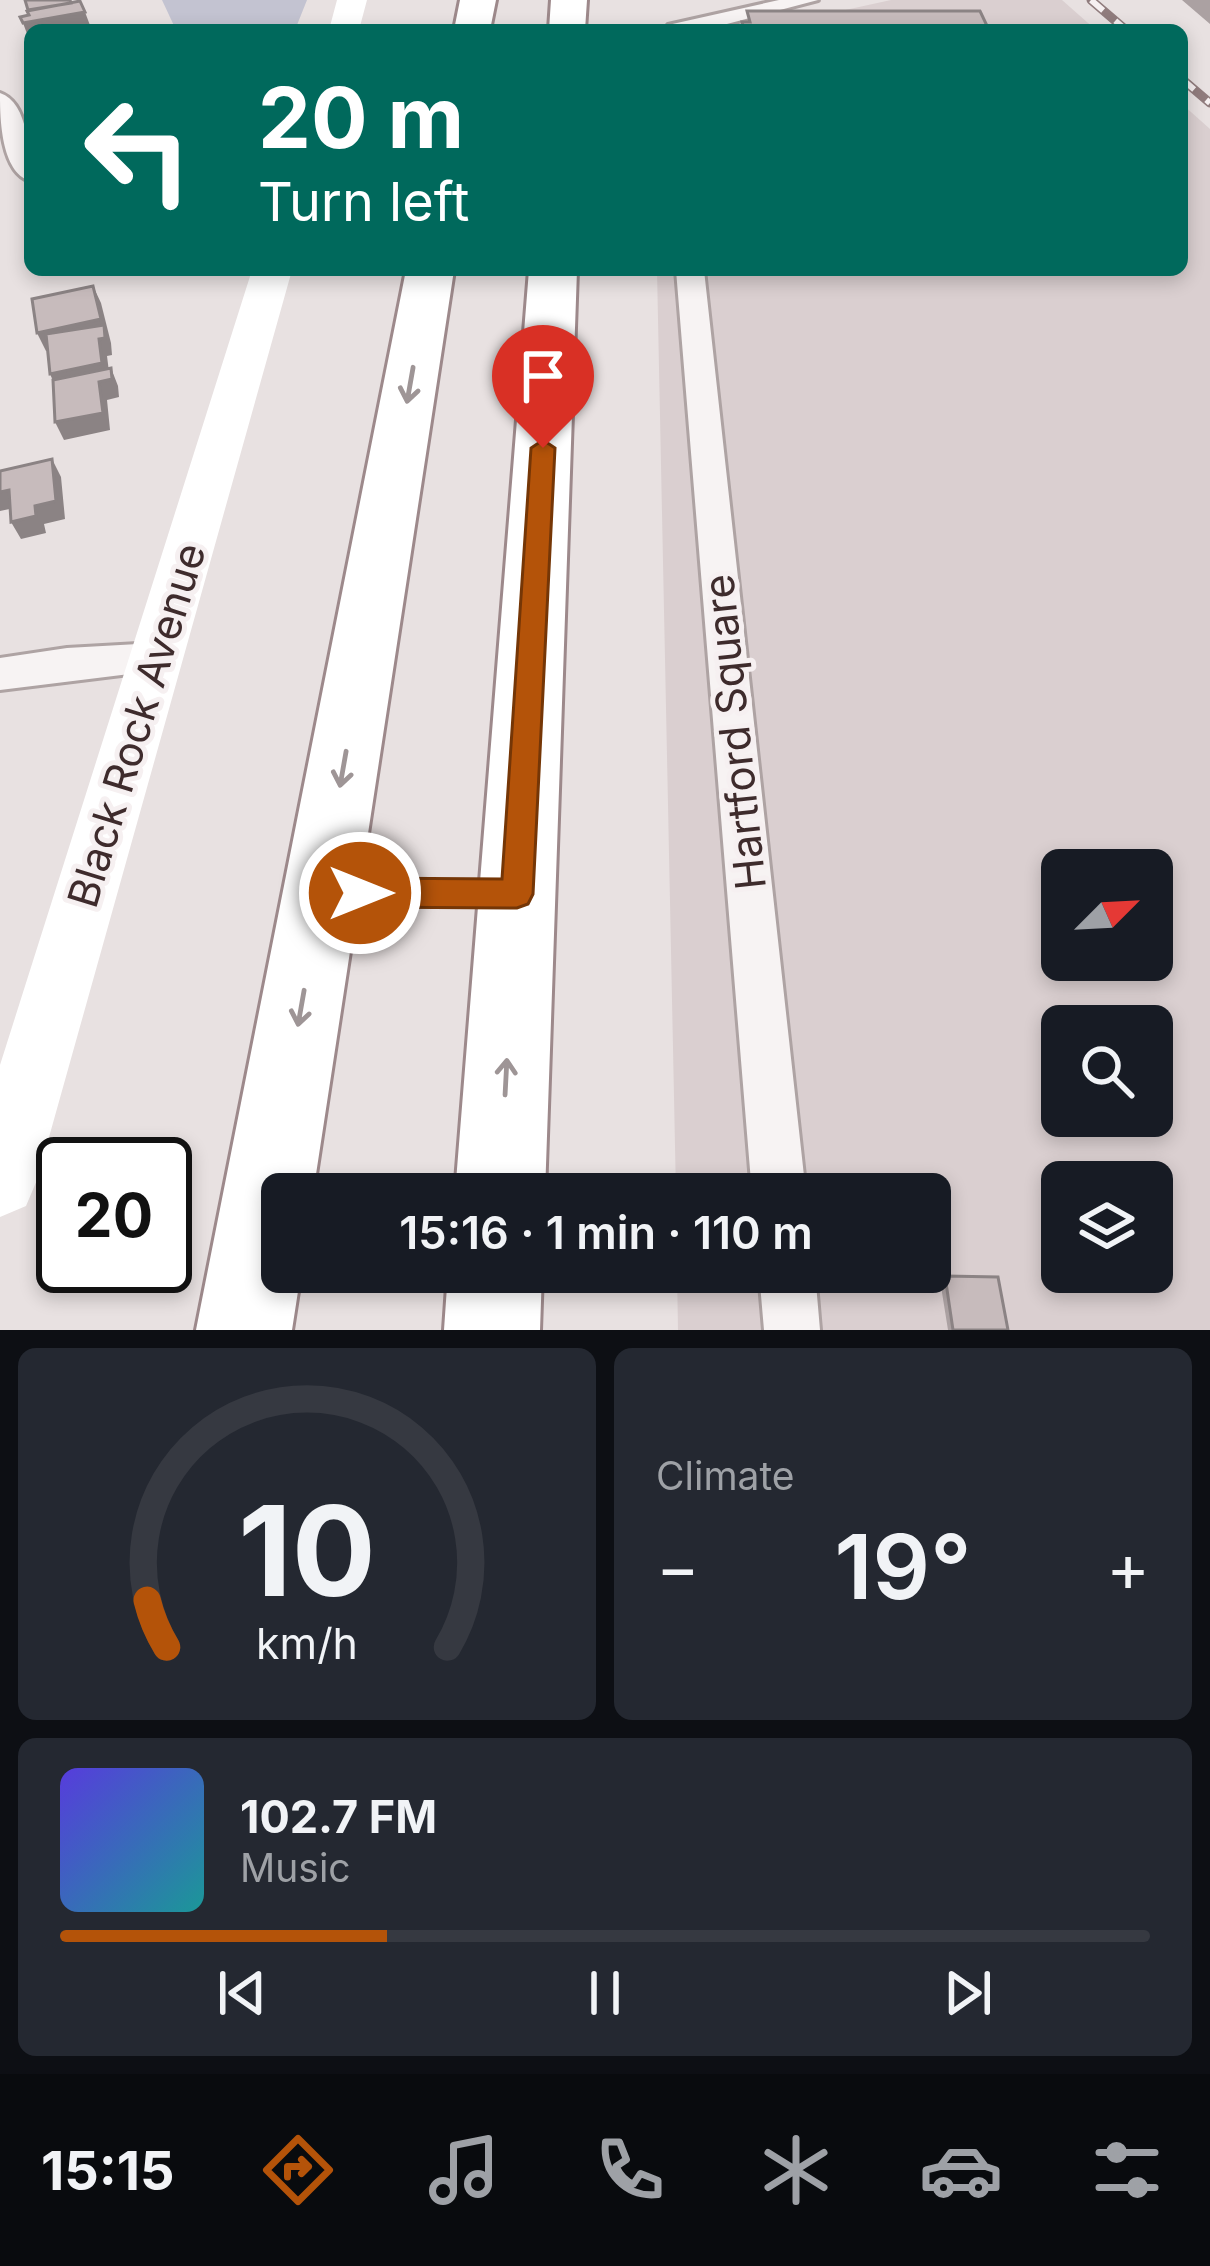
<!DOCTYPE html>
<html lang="en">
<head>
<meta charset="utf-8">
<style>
	:root { --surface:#171b24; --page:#242831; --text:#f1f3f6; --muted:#9ea1a6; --line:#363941; --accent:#b45309 }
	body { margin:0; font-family:Inter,sans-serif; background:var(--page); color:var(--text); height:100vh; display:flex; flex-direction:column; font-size:45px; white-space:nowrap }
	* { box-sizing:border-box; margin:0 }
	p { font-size:39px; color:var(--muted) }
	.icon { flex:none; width:66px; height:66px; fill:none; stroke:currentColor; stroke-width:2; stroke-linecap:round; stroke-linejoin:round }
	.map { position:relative; height:1330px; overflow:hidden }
	.panel { display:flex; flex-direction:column; gap:18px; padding:18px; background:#0d0f14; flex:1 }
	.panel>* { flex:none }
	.guide { position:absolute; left:24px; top:24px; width:1164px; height:252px; border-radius:18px; box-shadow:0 6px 18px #0003; background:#00695c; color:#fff; overflow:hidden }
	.needle { width:78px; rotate:66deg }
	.fabs { position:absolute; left:1041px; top:849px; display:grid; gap:24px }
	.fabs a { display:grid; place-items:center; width:132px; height:132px; border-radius:18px; background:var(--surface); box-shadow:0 6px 18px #0003; font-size:60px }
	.speed { position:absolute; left:36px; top:1137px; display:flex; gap:24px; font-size:60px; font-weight:700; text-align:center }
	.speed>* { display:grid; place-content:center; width:156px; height:156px; border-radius:50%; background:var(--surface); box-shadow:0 6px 18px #0003; line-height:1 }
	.speed .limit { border:6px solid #111; border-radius:18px; background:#fff; color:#111 }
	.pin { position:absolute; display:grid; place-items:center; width:102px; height:102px; color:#fff; margin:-123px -51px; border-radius:50% 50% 50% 0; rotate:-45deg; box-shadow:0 0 12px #0007 }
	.pin .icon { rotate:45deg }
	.me { position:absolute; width:132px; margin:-66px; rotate:90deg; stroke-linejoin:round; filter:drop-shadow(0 0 9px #0008) }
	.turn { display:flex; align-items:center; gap:42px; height:252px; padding:0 36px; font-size:54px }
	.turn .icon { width:156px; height:156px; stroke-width:2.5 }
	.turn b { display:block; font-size:84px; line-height:102px }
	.big { font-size:90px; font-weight:600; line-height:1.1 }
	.panel .tile { flex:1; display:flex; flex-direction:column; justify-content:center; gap:18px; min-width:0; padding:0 42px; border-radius:18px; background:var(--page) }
	.panel .dial { align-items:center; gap:0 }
	.dial svg { height:312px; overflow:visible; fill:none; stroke:var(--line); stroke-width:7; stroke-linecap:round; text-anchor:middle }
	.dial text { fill:var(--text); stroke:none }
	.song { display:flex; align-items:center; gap:36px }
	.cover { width:144px; height:144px; border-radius:18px; background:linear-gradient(135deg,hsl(250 70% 55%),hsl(180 70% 35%)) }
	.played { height:12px; border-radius:6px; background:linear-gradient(90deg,var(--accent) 30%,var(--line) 30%) }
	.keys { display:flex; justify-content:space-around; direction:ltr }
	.heat { display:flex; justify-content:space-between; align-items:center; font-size:66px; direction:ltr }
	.panel .tiles { flex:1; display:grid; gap:18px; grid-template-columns:1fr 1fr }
	.tile:last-child { grid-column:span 2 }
	.trip { position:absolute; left:261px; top:1173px; width:690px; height:120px; border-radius:18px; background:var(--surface); box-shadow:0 6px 18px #0003; font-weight:600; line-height:120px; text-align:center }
	.dock { display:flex; height:192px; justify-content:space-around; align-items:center; background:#090b0e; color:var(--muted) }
	.dock .icon { width:84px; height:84px }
	.dock .on { color:var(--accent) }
	.dock b { font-size:54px; color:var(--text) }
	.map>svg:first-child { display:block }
	.built { fill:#dacfd0; fill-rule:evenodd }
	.green { fill:#c3c3d1 }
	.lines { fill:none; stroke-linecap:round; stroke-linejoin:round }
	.lane-casing { stroke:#aea3a3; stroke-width:6 }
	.street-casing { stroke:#aea3a3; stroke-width:6 }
	.highway-casing { stroke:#9d898b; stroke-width:6 }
	.lane { fill:#f7f3f3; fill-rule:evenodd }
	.street { fill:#f7f3f3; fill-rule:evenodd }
	.secondary { fill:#fff; fill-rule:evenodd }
	.highway { fill:#fff; fill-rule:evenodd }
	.rail-casing { stroke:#907c7d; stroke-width:9 }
	.rail { stroke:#f6f0f1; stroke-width:6; stroke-dasharray:16; stroke-linecap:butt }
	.wall { fill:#aba1a2 }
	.shaded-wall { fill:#8b8384 }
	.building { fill:#c7bbbc; stroke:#8b8384; stroke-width:3 }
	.oneway { stroke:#9e9596 }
	.route { fill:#b45309; stroke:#753606; stroke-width:3 }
	.labels { text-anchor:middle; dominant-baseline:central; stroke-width:10; stroke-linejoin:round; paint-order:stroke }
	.street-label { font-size:42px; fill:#3e2b2c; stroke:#f6f0f1 }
</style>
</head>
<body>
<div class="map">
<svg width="1210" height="1330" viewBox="0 0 1210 1330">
	<rect width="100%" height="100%" fill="#e8e1e1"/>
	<path class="built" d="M 891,0 L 1062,0 L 1096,30 L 754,30 Z
		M 1182,104 L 1210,129 L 1210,1330 L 678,1330 L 677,1272 L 930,1272 L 930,1194 L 676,1194 L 657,270 L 1182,270 ZM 1062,870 L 1152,870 L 1152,960 L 1062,960 ZM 1062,1026 L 1152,1026 L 1152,1116 L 1062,1116 ZM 1062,1182 L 1152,1182 L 1152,1272 L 1062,1272 Z"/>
	<path class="green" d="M 162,0 L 307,0 L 295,30 L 176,30 Z"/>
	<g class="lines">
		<defs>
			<path id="lane" d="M 338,883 L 502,884 L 509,887 L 512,894 L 509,901 L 502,904 L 338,903 L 331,900 L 328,893 L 331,886 Z"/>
			<path id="street" d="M 779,0 L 818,0 L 704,30 L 665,30 L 668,25 Z
				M 0,93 C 29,103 30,155 30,181 C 1,172 0,118 0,93 Z
				M 676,270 L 704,270 L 806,1194 L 752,1194 Z
				M 156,643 L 170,647 L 175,658 L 170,669 L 0,690 L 0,658 L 67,648 Z
				M 759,1272 L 815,1272 L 820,1330 L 764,1330 Z"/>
			<path id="highway" d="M 460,0 L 496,0 L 490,30 L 454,30 Z
				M 551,0 L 587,0 L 585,30 L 549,30 Z
				M 406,270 L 454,270 L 313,1194 L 282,1194 L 282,1272 L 301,1272 L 292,1330 L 196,1330 Z
				M 529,270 L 577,270 L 545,1194 L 455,1194 Z
				M 448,1272 L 542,1272 L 540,1330 L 444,1330 Z"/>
		</defs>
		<use href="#lane" class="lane-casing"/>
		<use href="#street" class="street-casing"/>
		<use href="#highway" class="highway-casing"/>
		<use href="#lane" class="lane"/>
		<use href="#street" class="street"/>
		<path class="secondary" d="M 337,0 L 367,0 L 359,30 L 329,30 Z
			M 252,270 L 292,270 L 37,1180 L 26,1206 L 0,1217 L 0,1065 Z"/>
		<use href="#highway" class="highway"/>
		<defs>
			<path id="rail" d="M 1091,0 L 1126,30
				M 1182,79 L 1210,103"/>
		</defs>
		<use href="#rail" class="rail-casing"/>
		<use href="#rail" class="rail"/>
	</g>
	<path class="wall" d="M 1182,0 L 1210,0 L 1210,24 Z
		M 945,1276 L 1008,1330 L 948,1330 L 940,1280 Z"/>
	<path class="shaded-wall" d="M 85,12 L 91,28 L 80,30 L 30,30 L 29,39 L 23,23 Z
		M 93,286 L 101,303 L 111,343 L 112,355 L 107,356 L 110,380 L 111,368 L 118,386 L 119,397 L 107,400 L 110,430 L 64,440 L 55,422 L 58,392 L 50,374 L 99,339 L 105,338 L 46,351 L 37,333 Z
		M 52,459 L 61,477 L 65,519 L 44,524 L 46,533 L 21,539 L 11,522 L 35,506 Z
		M 9,490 L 19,507 L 0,511 L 0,492 Z"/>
	<path class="building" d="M 25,0 L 70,0 L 71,3 L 28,10 Z
		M 80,1 L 85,12 L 23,23 L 20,17 L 29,15 L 27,11 Z
		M 747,11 L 980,11 L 989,30 L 744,29 L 742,22 L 750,22 Z
		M 93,286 L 101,319 L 37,333 L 32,299 Z
		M 104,325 L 105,338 L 99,339 L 102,363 L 50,374 L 46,334 Z
		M 111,368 L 112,379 L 99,382 L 103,413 L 55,422 L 53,380 Z
		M 52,459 L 56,501 L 35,506 L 36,516 L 11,522 L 9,490 L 0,492 L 0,471 Z
		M 945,1276 L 998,1277 L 1008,1330 L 953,1330 Z"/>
	<defs><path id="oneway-shaft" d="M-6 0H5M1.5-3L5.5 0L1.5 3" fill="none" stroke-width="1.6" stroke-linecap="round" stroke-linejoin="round" transform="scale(3)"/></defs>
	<g class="oneway">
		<use href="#oneway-shaft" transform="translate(410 385) rotate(100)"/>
		<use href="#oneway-shaft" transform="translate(343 769) rotate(100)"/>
		<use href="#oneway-shaft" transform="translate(301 1008) rotate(100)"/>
		<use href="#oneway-shaft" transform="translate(506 1077) rotate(-87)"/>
	</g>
	<path class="route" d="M 543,440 L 555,448 L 533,894 L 528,904 L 517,908 L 360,907 L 349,903 L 344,893 L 349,883 L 360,878 L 502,879 L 531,448 Z"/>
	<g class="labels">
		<g class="street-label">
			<text transform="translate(136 725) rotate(-73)">Black Rock Avenue</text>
			<text transform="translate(734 732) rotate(-96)">Hartford Square</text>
		</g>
	</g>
</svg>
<div class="fabs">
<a><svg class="needle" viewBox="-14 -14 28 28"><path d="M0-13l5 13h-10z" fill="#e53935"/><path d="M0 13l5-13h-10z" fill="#9ea1a6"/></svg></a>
<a><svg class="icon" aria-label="search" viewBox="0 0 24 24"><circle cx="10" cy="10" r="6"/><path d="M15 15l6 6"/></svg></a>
<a><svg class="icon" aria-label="layers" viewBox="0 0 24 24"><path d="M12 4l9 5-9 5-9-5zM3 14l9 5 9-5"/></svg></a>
</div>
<div class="speed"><div class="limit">20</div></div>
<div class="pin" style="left:543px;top:448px;background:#d93025"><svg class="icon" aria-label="arrive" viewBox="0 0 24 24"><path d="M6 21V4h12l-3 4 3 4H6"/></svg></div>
<svg class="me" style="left:360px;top:893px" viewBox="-20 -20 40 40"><circle r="17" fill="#b45309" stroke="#fff" stroke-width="3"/><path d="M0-11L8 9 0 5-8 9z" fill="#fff"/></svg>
<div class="trip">15:16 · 1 min · 110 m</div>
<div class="guide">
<div class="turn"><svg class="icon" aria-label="left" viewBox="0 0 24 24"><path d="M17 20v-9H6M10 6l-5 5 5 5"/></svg><div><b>20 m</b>Turn left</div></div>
</div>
</div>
<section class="panel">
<div class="tiles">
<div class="tile dial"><svg viewBox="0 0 100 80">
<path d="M14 69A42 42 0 1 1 86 69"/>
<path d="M14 69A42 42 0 0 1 9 57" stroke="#b45309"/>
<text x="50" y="56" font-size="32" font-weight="700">10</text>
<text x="50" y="72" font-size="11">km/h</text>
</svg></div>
<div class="tile"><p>Climate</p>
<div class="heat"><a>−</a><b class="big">19°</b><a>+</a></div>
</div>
<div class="tile">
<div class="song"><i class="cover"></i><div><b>102.7 FM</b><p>Music</p></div></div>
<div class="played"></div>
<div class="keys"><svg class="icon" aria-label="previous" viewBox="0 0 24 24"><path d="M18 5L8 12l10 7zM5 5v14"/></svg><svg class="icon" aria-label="pause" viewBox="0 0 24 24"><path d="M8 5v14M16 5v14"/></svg><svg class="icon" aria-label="next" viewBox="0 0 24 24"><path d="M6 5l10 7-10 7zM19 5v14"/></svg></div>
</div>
</div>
</section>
<nav class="dock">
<b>15:15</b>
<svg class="icon on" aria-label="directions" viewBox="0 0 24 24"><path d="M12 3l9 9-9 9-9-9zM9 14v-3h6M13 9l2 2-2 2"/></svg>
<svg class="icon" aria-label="music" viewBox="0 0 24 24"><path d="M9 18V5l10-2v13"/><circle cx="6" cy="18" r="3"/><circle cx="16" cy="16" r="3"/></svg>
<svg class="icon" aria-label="phone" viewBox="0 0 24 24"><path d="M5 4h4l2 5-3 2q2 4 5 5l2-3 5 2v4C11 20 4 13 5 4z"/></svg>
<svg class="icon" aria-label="climate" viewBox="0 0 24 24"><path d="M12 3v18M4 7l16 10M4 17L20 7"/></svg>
<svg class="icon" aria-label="car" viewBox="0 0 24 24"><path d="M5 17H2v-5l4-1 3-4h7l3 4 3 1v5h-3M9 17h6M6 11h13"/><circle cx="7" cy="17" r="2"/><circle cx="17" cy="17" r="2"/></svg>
<svg class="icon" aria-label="filters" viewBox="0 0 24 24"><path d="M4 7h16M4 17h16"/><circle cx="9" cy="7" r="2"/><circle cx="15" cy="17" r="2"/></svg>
</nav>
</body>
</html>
